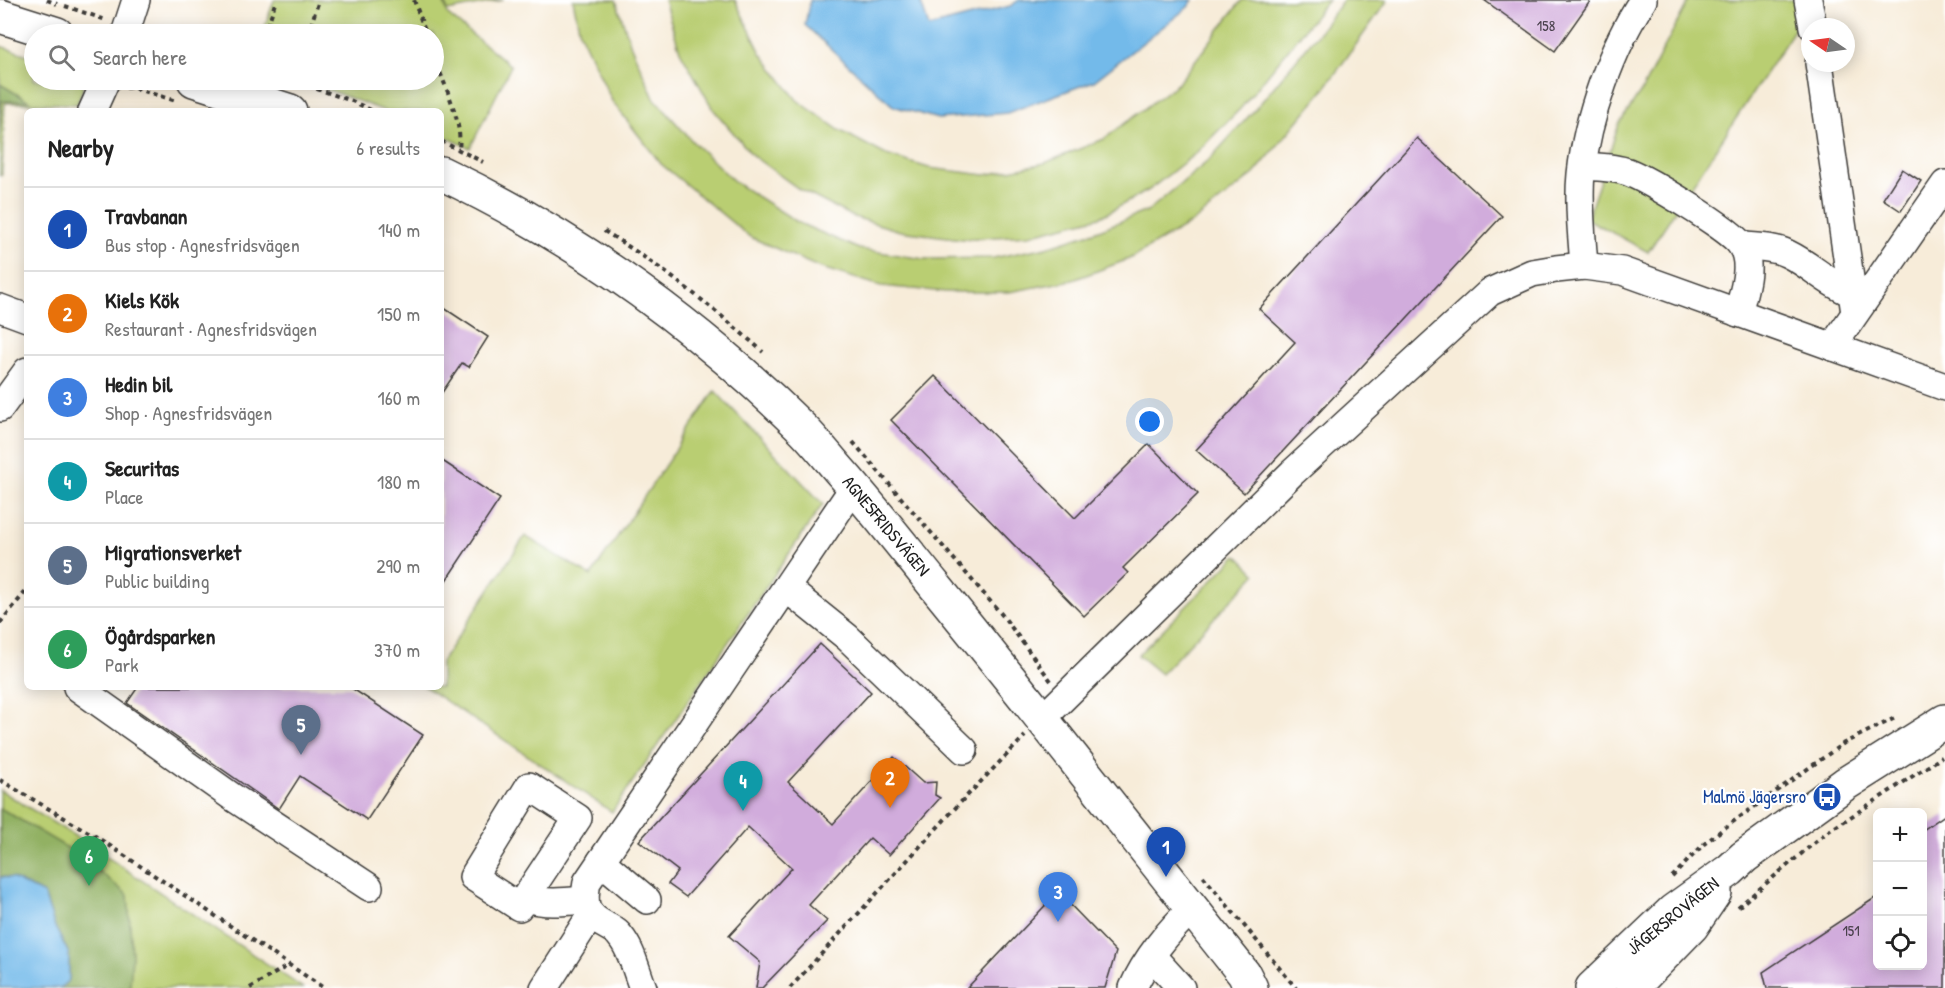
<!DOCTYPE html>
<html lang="en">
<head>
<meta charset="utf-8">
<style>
  :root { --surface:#fff; --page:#f6f6f6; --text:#222; --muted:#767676; --line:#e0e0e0; --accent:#7c3aed }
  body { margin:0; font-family:"Patrick Hand",sans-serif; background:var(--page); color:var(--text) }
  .controls { position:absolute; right:18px; bottom:18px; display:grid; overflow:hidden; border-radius:9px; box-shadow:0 3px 15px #0003 }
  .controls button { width:54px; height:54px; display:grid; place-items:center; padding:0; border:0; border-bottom:2px solid var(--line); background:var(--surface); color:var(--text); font:30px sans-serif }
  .compass { position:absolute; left:1801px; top:18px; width:54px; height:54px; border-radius:50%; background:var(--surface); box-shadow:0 3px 15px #0003; rotate:283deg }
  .you { position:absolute; left:1150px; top:422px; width:21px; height:21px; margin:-15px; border:4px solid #fff; border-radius:50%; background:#1a73e8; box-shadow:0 0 0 9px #1a73e833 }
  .badge { display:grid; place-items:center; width:39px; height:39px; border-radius:50%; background:var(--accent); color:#fff; font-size:20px; font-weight:700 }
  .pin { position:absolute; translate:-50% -50px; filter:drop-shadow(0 2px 3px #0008) }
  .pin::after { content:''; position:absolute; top:32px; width:21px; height:18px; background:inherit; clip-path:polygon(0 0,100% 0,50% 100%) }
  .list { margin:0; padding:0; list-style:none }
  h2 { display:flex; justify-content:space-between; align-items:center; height:78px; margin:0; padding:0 24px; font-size:26px }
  h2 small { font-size:20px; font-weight:400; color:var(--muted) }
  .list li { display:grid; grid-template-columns:39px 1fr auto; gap:18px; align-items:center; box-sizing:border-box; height:84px; padding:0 24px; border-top:2px solid var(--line) }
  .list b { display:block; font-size:22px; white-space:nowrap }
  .list p { margin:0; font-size:20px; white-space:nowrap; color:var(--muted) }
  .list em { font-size:20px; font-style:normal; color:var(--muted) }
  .icon { flex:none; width:33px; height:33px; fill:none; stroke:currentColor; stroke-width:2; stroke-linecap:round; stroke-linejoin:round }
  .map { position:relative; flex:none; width:1945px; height:988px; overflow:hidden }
  .search { position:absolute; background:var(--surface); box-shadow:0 3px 15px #0003; left:24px; top:24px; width:420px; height:66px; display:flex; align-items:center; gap:15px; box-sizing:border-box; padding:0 21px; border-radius:33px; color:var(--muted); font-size:22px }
  .panel { position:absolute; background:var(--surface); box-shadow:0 3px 15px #0003; left:24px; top:108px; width:420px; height:582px; border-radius:9px }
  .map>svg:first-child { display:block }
  .green { fill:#b9ce72; stroke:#6a7547; stroke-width:1.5 }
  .forest { fill:#92b164; stroke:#576640; stroke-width:1.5 }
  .water { fill:#73baea; stroke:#486b83; stroke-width:1.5 }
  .building { fill:#d1acdc }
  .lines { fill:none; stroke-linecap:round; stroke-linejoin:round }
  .minor-casing { stroke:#3d3b38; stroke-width:30 }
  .major-casing { stroke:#3d3b38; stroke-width:36 }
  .path { stroke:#3d3b38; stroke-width:4; stroke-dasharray:4.5 4.5; stroke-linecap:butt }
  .minor { stroke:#fff; stroke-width:27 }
  .major { stroke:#fff; stroke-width:33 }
  .labels { text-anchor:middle; stroke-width:4.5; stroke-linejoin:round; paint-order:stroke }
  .number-label { font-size:15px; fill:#49404c }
  .street-label { font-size:18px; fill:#1c1c1c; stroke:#fff }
  .transit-label { font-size:18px; fill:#164399; stroke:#fff; text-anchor:end }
</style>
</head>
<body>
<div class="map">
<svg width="1945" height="988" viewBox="0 0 1945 988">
  <rect width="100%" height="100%" fill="#fff"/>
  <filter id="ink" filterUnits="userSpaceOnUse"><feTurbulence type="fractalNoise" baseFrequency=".0167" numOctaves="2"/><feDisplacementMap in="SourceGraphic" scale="12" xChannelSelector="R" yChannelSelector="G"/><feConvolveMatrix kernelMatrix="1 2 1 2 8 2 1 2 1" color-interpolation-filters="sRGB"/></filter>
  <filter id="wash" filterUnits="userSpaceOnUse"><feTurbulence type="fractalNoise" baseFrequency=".008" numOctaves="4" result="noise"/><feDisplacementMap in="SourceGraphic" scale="24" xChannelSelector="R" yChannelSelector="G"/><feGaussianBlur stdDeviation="1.35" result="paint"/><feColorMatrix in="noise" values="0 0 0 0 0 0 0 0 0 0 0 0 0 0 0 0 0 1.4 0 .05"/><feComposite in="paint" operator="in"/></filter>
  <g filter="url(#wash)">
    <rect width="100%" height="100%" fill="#f7ecd9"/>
    <g class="green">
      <polygon points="274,0 443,0 448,15 511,66 470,148 441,135 441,111 385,111 302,80 434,80 434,34 262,34"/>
      <polygon points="444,0 504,0 448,11"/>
      <polygon points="573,0 616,0 631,46 654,98 693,142 736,183 799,223 859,249 924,259 993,258 1047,247 1094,232 1149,210 1208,161 1258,106 1320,31 1343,0 1388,0 1322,92 1254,174 1193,222 1129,259 1073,280 1009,292 946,292 881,286 818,267 750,237 661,164 612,101 580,33"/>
      <polygon points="664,0 735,0 761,53 797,100 839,130 886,155 929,168 985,175 1045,163 1104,139 1178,83 1242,0 1328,0 1241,108 1196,153 1149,190 1100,217 1029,235 962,239 900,231 851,216 799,189 753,156 713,109 680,51"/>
      <polygon points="1689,0 1814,0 1648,252 1587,219 1619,124 1642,90"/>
      <polygon points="0,46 34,57 34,80 82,80 83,89 77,104 5,103 2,175 0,176"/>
      <polygon points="715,391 823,504 612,812 425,687 441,687 441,662 525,536 591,576"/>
      <polygon points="1237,555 1256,574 1161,674 1138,655"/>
      <polygon points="0,790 83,841 303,988 60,988 69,980 0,877"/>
    </g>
    <g class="forest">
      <polygon points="0,84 29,101 2,101 0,140"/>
      <polygon points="0,808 78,854 128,895 132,955 130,986 127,988 60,988 69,980 69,954 55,927 44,894 12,878 0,877"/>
    </g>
    <g class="water">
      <polygon points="810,0 920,0 929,27 1010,6 1019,0 1193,0 1188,7 1094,81 1007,113 938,119 893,106 805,25"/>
      <polygon points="0,877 12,878 44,894 55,927 69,954 69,980 60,988 0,988"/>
    </g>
    <g id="blocks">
      <g class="building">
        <polygon points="1484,0 1591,0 1555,51"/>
        <polygon points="1417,138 1502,216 1244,493 1196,450 1295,342 1259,309"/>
        <polygon points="1902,169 1921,181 1901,211 1883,199"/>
        <polygon points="441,306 488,337 469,367 462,363 441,394"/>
        <polygon points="935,376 1075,518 1149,444 1198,494 1123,568 1128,573 1084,616 891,420"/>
        <polygon points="441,460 500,499 441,588"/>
        <polygon points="820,644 871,692 788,782 833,824 894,757 923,783 936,782 935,795 940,798 889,855 870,838 809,905 827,921 762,988 756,988 760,962 729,936 792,868 748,827 686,897 668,884 678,871 639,841"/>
        <polygon points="138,687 350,687 423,735 367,820 300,776 279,809 127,703"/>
        <polygon points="1945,815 1945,988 1767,988 1763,972 1878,896 1878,966 1923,966 1923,830"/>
        <polygon points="1058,892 1116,952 1105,988 967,988"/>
      </g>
    </g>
  </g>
  <g filter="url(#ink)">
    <use href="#blocks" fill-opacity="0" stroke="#3d3b38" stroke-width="1.5"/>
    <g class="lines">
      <g class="minor-casing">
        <g id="minor">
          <polyline points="1808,0 1813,27"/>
          <polyline points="125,34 136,0"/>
          <polyline points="1819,63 1855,313"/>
          <polyline points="92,111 106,80"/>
          <path d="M1583,166C1598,167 1614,167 1628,172C1648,180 1731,229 1741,245C1754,263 1743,293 1738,313"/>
          <path d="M1742,246C1758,247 1774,247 1788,254C1811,265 1828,284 1852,293"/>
          <path d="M1584,266C1582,236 1578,204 1581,174C1587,118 1612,47 1643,0"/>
          <polyline points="0,308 27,318"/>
          <polyline points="1832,347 1945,184"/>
          <polyline points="0,408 27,371"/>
          <polyline points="786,588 847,637 964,750"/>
          <polyline points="77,687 231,796 369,887"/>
          <polyline points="1042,719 1292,473 1490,292 1532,273 1556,269 1584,266 1622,271 1945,387"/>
          <polygon points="529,786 578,818 519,907 473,877"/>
          <polyline points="601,861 647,900"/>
          <path d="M525,898C546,904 563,902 585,900"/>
          <polyline points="1152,956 1181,988"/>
          <polyline points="544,988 591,915"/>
          <path d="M643,988C636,971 632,950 620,936C617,931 610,928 605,925C584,914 583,904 587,882L854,487"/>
          <path d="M1133,988C1145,960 1169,930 1192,909"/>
        </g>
      </g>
      <g class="major-casing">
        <g id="major">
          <polyline points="0,16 57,34"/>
          <polyline points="194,80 290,111"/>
          <path d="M441,173C574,236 696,324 802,428C815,441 827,456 840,471C873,508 904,548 935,586C1040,714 1141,845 1244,974L1251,988"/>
          <polyline points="1592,988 1673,911 1730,870 1744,857 1845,784 1945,721"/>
          <polyline points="1632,988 1692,926 1715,892"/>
        </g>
      </g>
      <g class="path">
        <polyline points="47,0 57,4"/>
        <polyline points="414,0 426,34"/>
        <polyline points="65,6 106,20"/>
        <polyline points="265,34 276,0"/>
        <polyline points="308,34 319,0"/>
        <path d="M434,56C443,83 463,120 459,149"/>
        <polyline points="291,80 352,101 373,111"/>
        <polyline points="126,88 134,88 176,101"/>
        <polyline points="441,141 483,162"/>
        <path d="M604,231C661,266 713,307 763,352"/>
        <polyline points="853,442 1003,616 1051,681"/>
        <polyline points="0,623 27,590"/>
        <polyline points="0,780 95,836 324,988"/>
        <polyline points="1203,876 1296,988"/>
        <polyline points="1672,877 1704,844 1723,829 1844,743 1895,718"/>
        <polyline points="1738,907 1826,833 1942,757"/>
        <polyline points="250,988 289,965"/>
        <polyline points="790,988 959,804 1025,736"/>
      </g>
      <use href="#minor" class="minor"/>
      <use href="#major" class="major"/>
    </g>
  </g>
  <defs>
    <g id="bus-disc" transform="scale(1.5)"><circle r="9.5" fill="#1a4fb4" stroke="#fff"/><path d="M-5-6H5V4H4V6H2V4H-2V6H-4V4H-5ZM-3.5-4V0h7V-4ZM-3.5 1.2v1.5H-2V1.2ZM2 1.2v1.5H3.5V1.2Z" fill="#fff"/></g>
  </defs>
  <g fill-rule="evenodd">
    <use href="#bus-disc" x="1827" y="797"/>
  </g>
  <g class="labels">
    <g class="number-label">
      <text x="1546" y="31">158</text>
      <text x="1851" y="936">151</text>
    </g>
    <g class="street-label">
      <text transform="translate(886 526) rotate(50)" y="6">AGNESFRIDSVÄGEN</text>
      <text transform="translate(1673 916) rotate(-39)" y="6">JÄGERSROVÄGEN</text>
    </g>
    <g class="transit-label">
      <text x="1806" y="803">Malmö Jägersro</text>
    </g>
  </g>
</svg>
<div class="controls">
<button>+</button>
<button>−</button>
<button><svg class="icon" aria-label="locate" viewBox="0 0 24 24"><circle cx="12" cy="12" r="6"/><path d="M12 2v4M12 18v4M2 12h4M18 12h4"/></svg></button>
</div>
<svg class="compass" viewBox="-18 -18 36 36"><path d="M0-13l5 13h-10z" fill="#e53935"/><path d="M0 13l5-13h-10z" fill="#767676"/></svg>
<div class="you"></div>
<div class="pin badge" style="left:1166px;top:877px;background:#1a4fb4">1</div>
<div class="pin badge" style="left:890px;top:808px;background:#e8710a">2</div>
<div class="pin badge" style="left:1058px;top:922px;background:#3f7fe0">3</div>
<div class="pin badge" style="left:743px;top:811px;background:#0f9aa8">4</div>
<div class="pin badge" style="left:301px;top:755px;background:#5c6f8a">5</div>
<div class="pin badge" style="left:89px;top:886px;background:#2e9e5b">6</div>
<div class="search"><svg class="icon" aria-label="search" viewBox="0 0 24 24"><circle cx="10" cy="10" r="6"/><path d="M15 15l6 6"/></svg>Search here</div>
<section class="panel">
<h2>Nearby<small>6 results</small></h2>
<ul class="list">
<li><span class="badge" style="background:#1a4fb4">1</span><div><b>Travbanan</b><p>Bus stop · Agnesfridsvägen</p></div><em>140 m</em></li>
<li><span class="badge" style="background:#e8710a">2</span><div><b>Kiels Kök</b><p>Restaurant · Agnesfridsvägen</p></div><em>150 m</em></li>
<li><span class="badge" style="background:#3f7fe0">3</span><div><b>Hedin bil</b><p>Shop · Agnesfridsvägen</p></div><em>160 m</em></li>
<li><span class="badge" style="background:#0f9aa8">4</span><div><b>Securitas</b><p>Place</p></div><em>180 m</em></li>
<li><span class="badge" style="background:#5c6f8a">5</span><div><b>Migrationsverket</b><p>Public building</p></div><em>290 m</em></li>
<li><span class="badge" style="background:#2e9e5b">6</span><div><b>Ögårdsparken</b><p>Park</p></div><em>370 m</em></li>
</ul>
</section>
</div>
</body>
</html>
